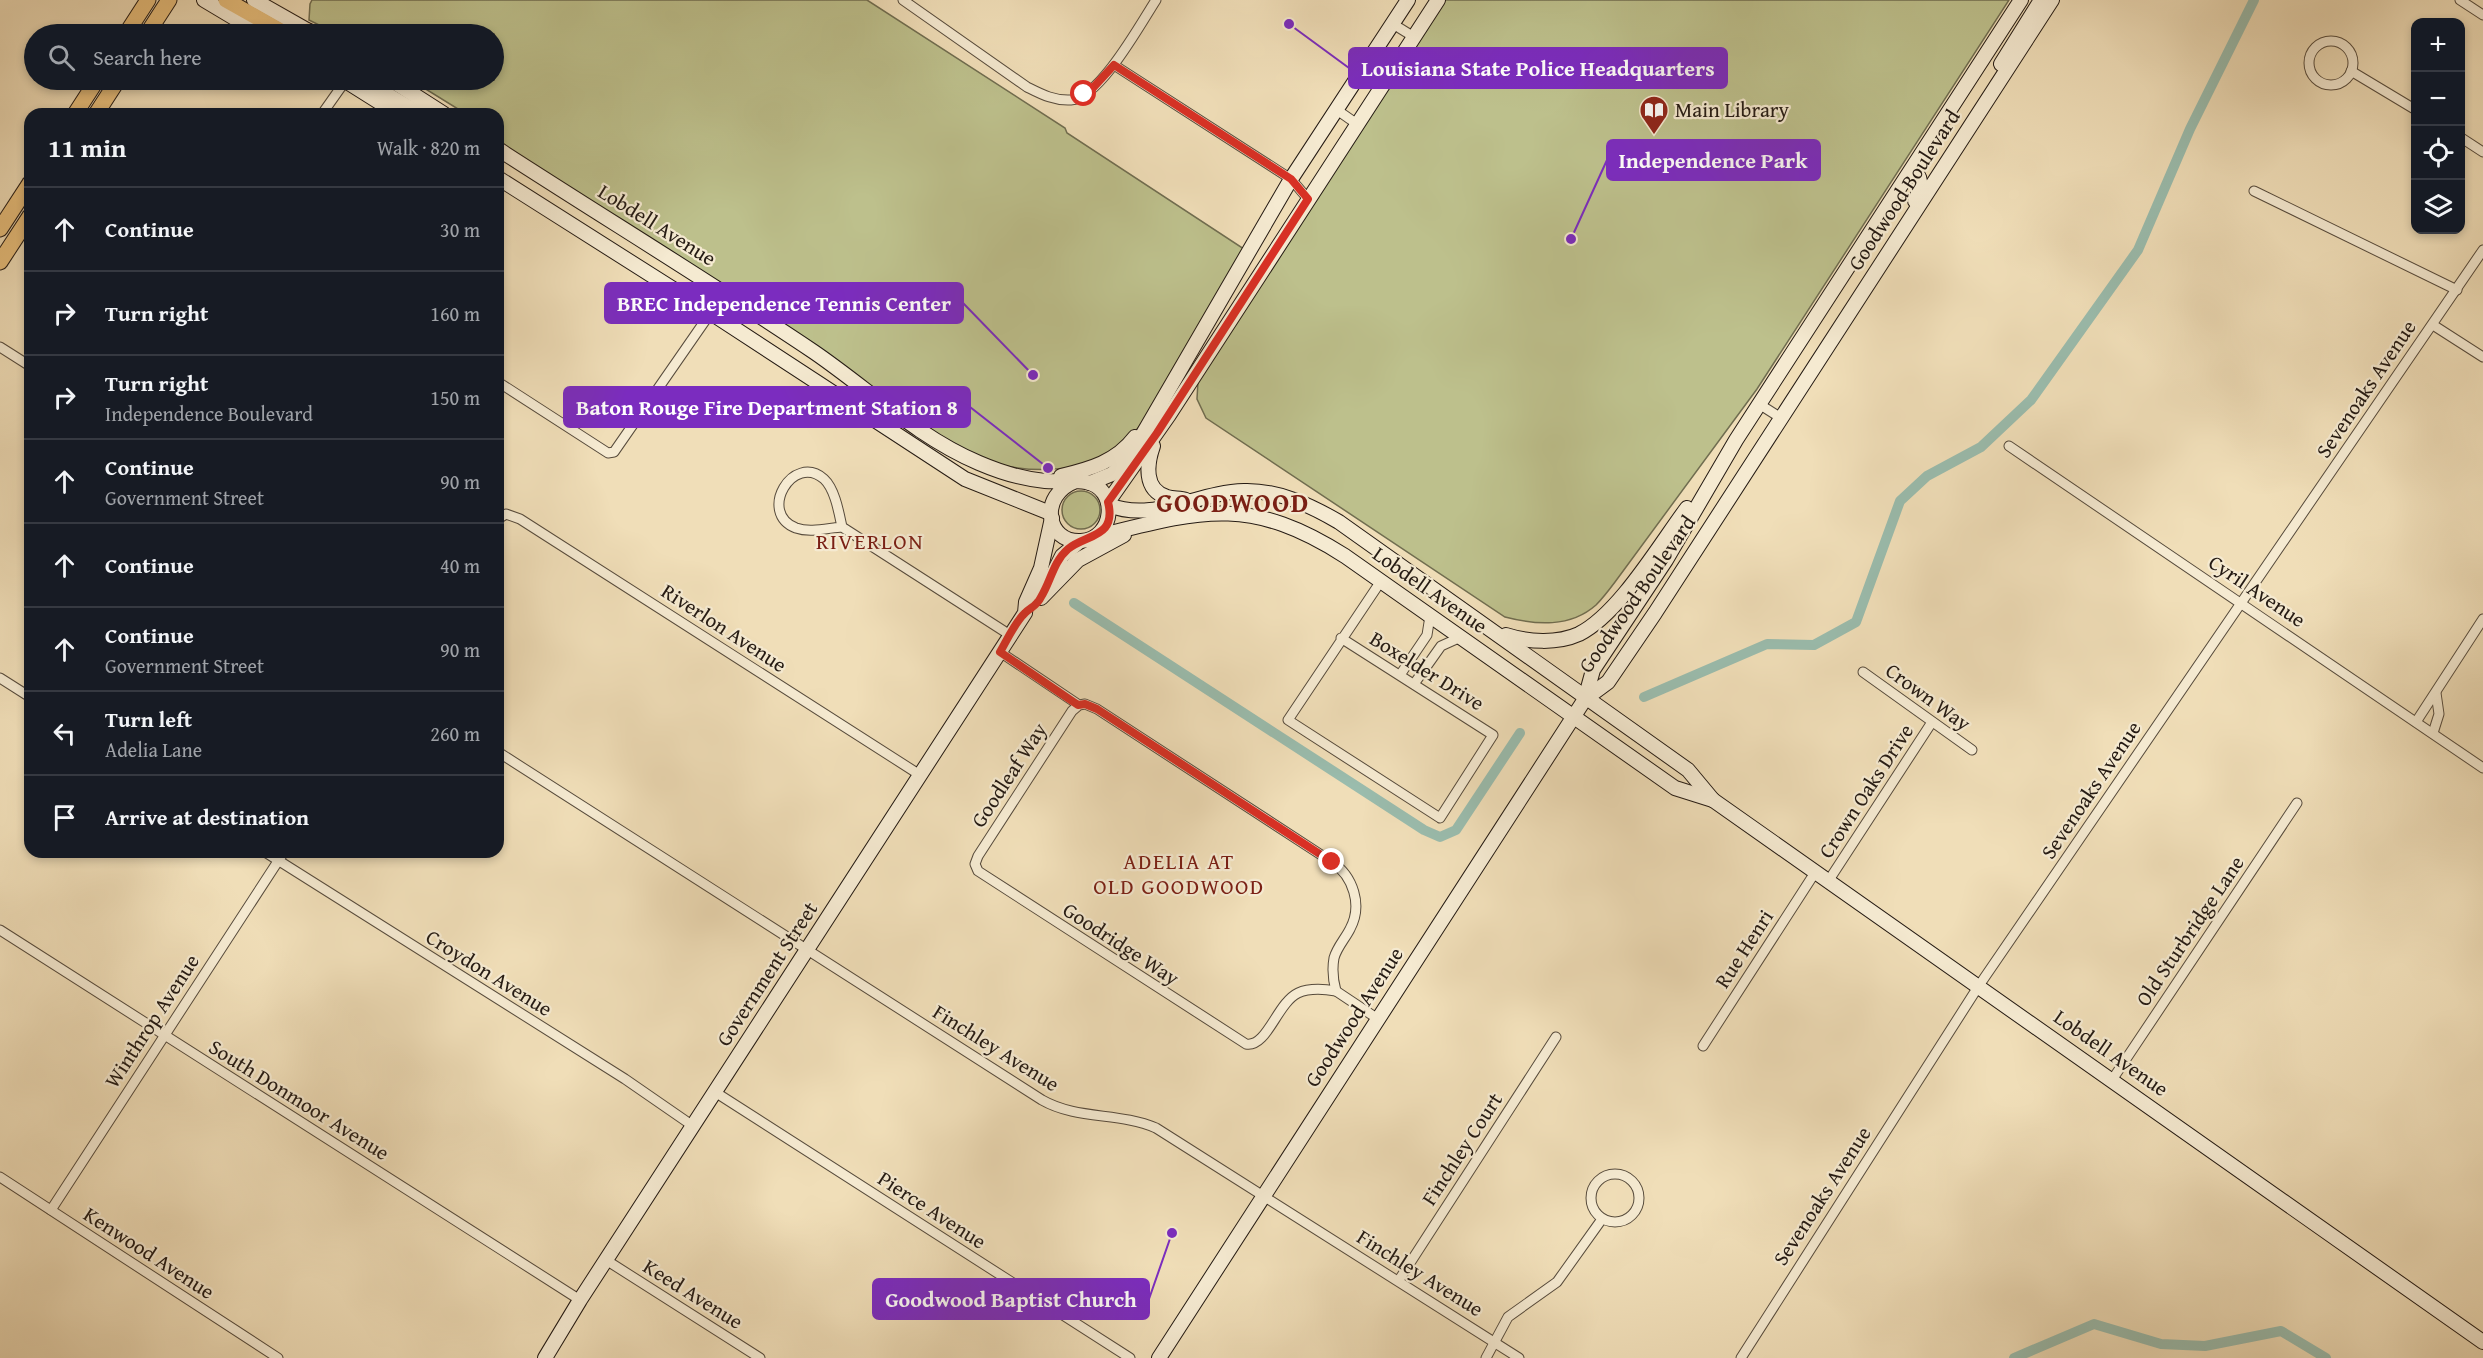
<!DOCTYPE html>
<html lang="en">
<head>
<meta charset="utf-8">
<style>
  :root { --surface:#171b24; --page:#20242c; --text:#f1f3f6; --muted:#9ea1a6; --line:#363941 }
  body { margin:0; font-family:"Gentium Book Plus",serif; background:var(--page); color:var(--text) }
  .controls { position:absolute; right:18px; top:18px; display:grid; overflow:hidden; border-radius:12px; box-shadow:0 3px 9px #0003 }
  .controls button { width:54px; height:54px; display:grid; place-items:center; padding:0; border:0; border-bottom:2px solid var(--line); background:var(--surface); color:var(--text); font:30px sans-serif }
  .stop { position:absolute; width:18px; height:18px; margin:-14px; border:4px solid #d93025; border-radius:50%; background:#fff }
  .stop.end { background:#d93025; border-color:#fff; box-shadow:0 2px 6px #0008 }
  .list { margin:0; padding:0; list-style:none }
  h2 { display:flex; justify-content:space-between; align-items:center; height:78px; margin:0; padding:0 24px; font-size:26px }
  h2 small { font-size:20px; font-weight:400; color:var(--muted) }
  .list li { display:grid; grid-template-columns:39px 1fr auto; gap:18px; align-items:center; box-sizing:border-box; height:84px; padding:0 24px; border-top:2px solid var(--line) }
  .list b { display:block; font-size:22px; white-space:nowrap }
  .list p { margin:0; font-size:20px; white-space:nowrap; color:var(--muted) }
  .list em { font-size:20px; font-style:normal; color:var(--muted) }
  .icon { flex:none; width:33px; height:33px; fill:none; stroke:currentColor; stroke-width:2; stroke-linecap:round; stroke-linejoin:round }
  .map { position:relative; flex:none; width:2483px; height:1358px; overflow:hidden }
  .search { position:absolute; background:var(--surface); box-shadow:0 3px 9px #0003; left:24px; top:24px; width:480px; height:66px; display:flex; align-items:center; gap:15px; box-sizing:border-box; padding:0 21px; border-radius:33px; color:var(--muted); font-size:22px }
  .panel { position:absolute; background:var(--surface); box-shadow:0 3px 9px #0003; left:24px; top:108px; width:480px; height:750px; border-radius:18px }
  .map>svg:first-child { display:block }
  .green { fill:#bdc08c; stroke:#706d50; stroke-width:1.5 }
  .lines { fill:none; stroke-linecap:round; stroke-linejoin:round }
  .canal { stroke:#9abcad; stroke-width:10 }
  .street-casing { stroke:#574b3c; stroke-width:11 }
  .secondary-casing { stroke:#241a13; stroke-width:16 }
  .primary-casing { stroke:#241a13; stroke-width:17 }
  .street { stroke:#f5ead1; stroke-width:9 }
  .secondary { stroke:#f5ead1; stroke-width:14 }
  .primary { stroke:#e8bf7c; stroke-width:15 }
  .route { stroke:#d93025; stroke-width:8 }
  .labels { text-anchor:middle; stroke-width:4.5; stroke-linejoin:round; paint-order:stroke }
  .poi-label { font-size:21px; fill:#241a13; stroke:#f5ead1; text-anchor:start }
  .street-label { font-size:21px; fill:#241a13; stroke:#f5ead1 }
  .neighbourhood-label { font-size:22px; letter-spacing:1.5px; fill:#7a1f14; stroke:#f5ead1 }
  .district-label { font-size:27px; font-weight:bold; letter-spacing:1.5px; fill:#7a1f14; stroke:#f5ead1 }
  .leader { fill:none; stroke:#7b2cbf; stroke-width:2 }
  .callout-dot { fill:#7b2cbf; stroke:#f5ead1; stroke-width:2 }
  .callout { fill:#7b2cbf; stroke:#7b2cbf; stroke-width:2 }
  .callout-label { font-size:22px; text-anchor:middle; font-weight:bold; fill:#fff }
</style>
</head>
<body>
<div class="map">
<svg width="2483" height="1358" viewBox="0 0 2483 1358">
  <rect width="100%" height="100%" fill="#f0deb8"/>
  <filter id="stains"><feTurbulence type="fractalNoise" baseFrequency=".00333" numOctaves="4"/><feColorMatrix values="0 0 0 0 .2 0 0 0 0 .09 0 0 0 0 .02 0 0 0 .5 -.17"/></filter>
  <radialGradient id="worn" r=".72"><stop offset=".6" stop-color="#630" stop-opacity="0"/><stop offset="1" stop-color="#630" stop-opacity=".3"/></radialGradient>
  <g class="green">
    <path d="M312,0H867L1065,128L1067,133L1244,249C1220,288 1197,328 1174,367C1161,390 1149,417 1131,436C1097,474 1035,475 989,462C978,458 967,453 955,448L511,150L498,139V114H466L411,80H494V34H337L309,20L310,4Z"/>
    <path d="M1442,0H2009L1757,389L1615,582C1609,590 1603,598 1596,605C1570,628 1536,625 1505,617L1206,418L1197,399L1198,381Z"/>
    <circle cx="1081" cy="510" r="19"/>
  </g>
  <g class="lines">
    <g class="canal">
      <polyline points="1074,603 1424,830 1440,837 1456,830 1520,733"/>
      <polyline points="1644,697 1767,644 1814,645 1856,622 1900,501 1927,476 1981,447 2031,400 2138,250 2190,129 2254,0"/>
      <polyline points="2014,1358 2094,1324 2161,1344 2205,1346 2281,1331 2326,1358"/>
    </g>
    <g class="street-casing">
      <g id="street">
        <path d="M903,0L1027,87C1041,94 1054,101 1071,100C1100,98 1141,23 1156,0"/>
        <polyline points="2460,0 2483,15"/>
        <polyline points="1393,24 1414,37"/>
        <circle cx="2331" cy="63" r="22"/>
        <polyline points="1114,65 1291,179 1308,199"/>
        <polyline points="2351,71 2416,110"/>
        <polyline points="1337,110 1357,124"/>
        <polyline points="322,114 346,80"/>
        <polyline points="2460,137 2483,152"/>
        <polyline points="2254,191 2457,290"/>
        <polyline points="2433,325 2483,357"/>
        <polyline points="0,347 30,366"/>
        <polyline points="498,382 608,453 614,452 725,292"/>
        <polyline points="1759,404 1781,418"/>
        <polyline points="2009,446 2483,768"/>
        <polyline points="498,519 506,514 520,519 920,775"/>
        <path d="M842,527C839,513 835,489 824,479C793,452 757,513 796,528C810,533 828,528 842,527L1010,635"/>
        <polyline points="1341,638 1493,735 1440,818 1288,720 1381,581"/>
        <path d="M1000,652L1079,705L1085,704L1097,709L1332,862C1353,876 1363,905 1350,929C1345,939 1337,947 1334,958C1332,969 1333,980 1336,991C1324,989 1309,988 1298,993C1277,1003 1267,1048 1246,1044L978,871L975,864L978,856L1072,711L1079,705"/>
        <polyline points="1863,672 1972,750"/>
        <polyline points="1400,675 1427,635 1430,616"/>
        <polyline points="0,678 30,697"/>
        <polyline points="1414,684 1441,646 1461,637"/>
        <polyline points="2416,722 2483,619"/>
        <polyline points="2433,733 2439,714 2436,693"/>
        <path d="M498,752L1042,1100C1077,1120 1119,1112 1156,1128L1519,1358"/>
        <polyline points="265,852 625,1079 693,1126"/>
        <polyline points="1829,880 1932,722"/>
        <polyline points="0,930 580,1300"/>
        <polyline points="1336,991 1378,1019"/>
        <polyline points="1703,1046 1816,871"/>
        <polyline points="2112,1080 2297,803"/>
        <polyline points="715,1092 1130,1358"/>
        <circle cx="1615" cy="1198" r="24"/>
        <polyline points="0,1177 278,1358"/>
        <polyline points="51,1210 284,852"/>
        <polyline points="606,1260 760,1358"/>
        <polyline points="1399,1280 1556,1037"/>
        <polyline points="1486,1358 1508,1317 1557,1282 1602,1219"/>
        <polyline points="1741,1358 1978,987 2483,250"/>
      </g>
    </g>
    <g class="secondary-casing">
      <g id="secondary">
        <polyline points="204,0 261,34"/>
        <polyline points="254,0 314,34"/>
        <polyline points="2001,64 2041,0"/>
        <polyline points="344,80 398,114"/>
        <polyline points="363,80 420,114"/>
        <polyline points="391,80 444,114"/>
        <path d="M498,149C603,217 710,282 814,352C868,389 919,438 979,463C1000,472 1023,479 1045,481C1058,482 1072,480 1086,482C1119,488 1115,539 1081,541C1046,543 1038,495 1076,481"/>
        <polyline points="1911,172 1919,177 1921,186 1915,201"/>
        <polyline points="498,178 711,313 965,479 1050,513"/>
        <path d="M1153,446C1147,463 1143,490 1167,497C1173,499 1180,498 1186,500"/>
        <path d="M1061,476C1090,469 1116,462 1135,437"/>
        <polyline points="1090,483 1112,474 1129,458 1291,179 1408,0"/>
        <polyline points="1108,502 1169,415 1438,0"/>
        <path d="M1109,505C1153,523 1198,492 1244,491C1278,490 1310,505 1339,522L1688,770L1713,800L2483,1342"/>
        <path d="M1095,537C1199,511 1248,494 1345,556L1675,788L1713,800"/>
        <polyline points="1044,592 1062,556 1080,541"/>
        <polyline points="1041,598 1078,560 1124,535"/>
        <path d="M1506,635C1528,642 1557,644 1579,634C1619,614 1660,544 1687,508"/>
        <polyline points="1585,699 1608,682 1655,613 2052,0"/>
        <polyline points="545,1358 580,1300 1025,613 1026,602 1041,568 1052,518"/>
        <polyline points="1159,1358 1585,699 1593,670 1666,560 1736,440 2021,0"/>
      </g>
    </g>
    <g class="primary-casing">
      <g id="primary">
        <polyline points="226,0 286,34"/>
        <polyline points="126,34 148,0"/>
        <polyline points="147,34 169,0"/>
        <polyline points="297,34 308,31"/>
        <polyline points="75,114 97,80"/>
        <polyline points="96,114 118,80"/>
        <polyline points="0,229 30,183"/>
        <polyline points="0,262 30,216"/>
      </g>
    </g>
    <use href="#street" class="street"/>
    <use href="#secondary" class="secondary"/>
    <use href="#primary" class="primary"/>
  </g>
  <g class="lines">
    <path class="route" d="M1084,94L1091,90L1114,65L1291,179L1308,199L1157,433L1108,502C1117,538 1086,534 1068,549C1053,562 1051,581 1041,597C1037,606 1031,607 1025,613C1015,622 1007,640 1000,652L1078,705L1085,704L1097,709L1332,862"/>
  </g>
  <defs>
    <g id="library-pin" transform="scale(1.5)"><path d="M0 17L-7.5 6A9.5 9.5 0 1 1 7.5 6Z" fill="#8f2418" stroke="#f5ead1"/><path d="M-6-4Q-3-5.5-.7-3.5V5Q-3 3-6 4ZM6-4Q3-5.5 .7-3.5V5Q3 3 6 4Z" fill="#fff"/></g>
  </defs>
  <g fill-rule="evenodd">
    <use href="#library-pin" x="1654" y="110"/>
  </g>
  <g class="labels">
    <g class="poi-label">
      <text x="1675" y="117">Main Library</text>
    </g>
    <g class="street-label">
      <text transform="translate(1904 190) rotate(-57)" y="7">Goodwood Boulevard</text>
      <text transform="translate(657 225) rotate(32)" y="7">Lobdell Avenue</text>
      <text transform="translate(2366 389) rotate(-56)" y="7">Sevenoaks Avenue</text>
      <text transform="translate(1430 590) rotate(35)" y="7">Lobdell Avenue</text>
      <text transform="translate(2257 591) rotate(34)" y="7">Cyril Avenue</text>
      <text transform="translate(1637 594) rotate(-55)" y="7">Goodwood Boulevard</text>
      <text transform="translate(724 628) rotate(33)" y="7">Riverlon Avenue</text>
      <text transform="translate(1427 671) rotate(32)" y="7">Boxelder Drive</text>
      <text transform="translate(1928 697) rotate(36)" y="7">Crown Way</text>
      <text transform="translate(1009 775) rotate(-57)" y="7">Goodleaf Way</text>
      <text transform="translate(2091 790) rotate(-56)" y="7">Sevenoaks Avenue</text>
      <text transform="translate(1866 791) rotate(-57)" y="7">Crown Oaks Drive</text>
      <text transform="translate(2190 931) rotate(-56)" y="7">Old Sturbridge Lane</text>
      <text transform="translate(1121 944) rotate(33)" y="7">Goodridge Way</text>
      <text transform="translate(1744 949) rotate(-57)" y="7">Rue Henri</text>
      <text transform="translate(489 973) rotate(32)" y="7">Croydon Avenue</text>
      <text transform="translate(767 974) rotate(-57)" y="7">Government Street</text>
      <text transform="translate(1354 1017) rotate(-57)" y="7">Goodwood Avenue</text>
      <text transform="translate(152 1021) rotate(-57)" y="7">Winthrop Avenue</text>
      <text transform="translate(996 1048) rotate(32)" y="7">Finchley Avenue</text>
      <text transform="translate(2111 1053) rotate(35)" y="7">Lobdell Avenue</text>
      <text transform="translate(299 1100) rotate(32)" y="7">South Donmoor Avenue</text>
      <text transform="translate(1462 1149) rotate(-57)" y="7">Finchley Court</text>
      <text transform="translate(1822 1196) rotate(-57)" y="7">Sevenoaks Avenue</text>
      <text transform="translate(932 1210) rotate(33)" y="7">Pierce Avenue</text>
      <text transform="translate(149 1253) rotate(33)" y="7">Kenwood Avenue</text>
      <text transform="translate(1420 1273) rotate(32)" y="7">Finchley Avenue</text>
      <text transform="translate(693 1294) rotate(32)" y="7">Keed Avenue</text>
    </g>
    <g class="neighbourhood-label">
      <text x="870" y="549">RIVERLON</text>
      <text x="1179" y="869">ADELIA AT<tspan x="1179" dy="25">OLD GOODWOOD</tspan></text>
    </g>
    <g class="district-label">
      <text x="1233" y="512">GOODWOOD</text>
    </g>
  </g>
  <path class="leader" d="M1289 24L1349 68M1571 239L1607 160M1033 375L963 303M1048 468L970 407M1172 1233L1149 1299"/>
  <g class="callout-dot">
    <circle cx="1289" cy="24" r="6"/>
    <circle cx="1571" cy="239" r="6"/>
    <circle cx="1033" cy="375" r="6"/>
    <circle cx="1048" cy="468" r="6"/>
    <circle cx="1172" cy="1233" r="6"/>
  </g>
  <g class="callout">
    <rect x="1349" y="48" width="378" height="40" rx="6"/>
    <rect x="1607" y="140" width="213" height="40" rx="6"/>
    <rect x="605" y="283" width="358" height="40" rx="6"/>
    <rect x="564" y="387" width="406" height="40" rx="6"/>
    <rect x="873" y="1279" width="276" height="40" rx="6"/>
  </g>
  <g class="callout-label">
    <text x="1538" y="76">Louisiana State Police Headquarters</text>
    <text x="1713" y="168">Independence Park</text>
    <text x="784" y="311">BREC Independence Tennis Center</text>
    <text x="767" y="415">Baton Rouge Fire Department Station 8</text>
    <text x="1011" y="1307">Goodwood Baptist Church</text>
  </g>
  <rect width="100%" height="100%" filter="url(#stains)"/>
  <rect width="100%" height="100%" fill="url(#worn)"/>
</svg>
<div class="controls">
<button>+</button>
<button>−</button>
<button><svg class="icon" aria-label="locate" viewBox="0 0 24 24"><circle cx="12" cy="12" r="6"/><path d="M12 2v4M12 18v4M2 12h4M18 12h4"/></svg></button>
<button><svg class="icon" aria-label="layers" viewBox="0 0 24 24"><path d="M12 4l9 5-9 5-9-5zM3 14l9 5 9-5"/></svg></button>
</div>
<div class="stop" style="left:1084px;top:94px"></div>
<div class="stop end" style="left:1332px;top:862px"></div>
<div class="search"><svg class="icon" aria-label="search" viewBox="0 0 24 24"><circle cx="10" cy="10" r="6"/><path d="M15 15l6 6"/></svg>Search here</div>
<section class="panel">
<h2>11 min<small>Walk · 820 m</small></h2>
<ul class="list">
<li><svg class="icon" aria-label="ahead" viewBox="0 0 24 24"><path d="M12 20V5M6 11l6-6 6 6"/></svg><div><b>Continue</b></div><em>30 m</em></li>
<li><svg class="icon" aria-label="right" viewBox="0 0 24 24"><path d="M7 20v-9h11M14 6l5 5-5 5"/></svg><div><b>Turn right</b></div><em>160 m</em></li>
<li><svg class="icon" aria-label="right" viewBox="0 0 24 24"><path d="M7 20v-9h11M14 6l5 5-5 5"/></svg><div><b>Turn right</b><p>Independence Boulevard</p></div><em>150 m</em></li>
<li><svg class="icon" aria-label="ahead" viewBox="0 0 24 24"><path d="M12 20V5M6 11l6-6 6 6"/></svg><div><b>Continue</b><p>Government Street</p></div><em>90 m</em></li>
<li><svg class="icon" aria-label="ahead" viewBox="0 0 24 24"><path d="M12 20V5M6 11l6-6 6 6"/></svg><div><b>Continue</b></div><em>40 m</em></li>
<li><svg class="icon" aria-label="ahead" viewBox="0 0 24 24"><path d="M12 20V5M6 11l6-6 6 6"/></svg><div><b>Continue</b><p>Government Street</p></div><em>90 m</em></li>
<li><svg class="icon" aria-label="left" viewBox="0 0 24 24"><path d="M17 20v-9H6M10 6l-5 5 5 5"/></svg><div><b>Turn left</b><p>Adelia Lane</p></div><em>260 m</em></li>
<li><svg class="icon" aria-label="arrive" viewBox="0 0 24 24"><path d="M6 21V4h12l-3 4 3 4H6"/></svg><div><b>Arrive at destination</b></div></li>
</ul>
</section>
</div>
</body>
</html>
